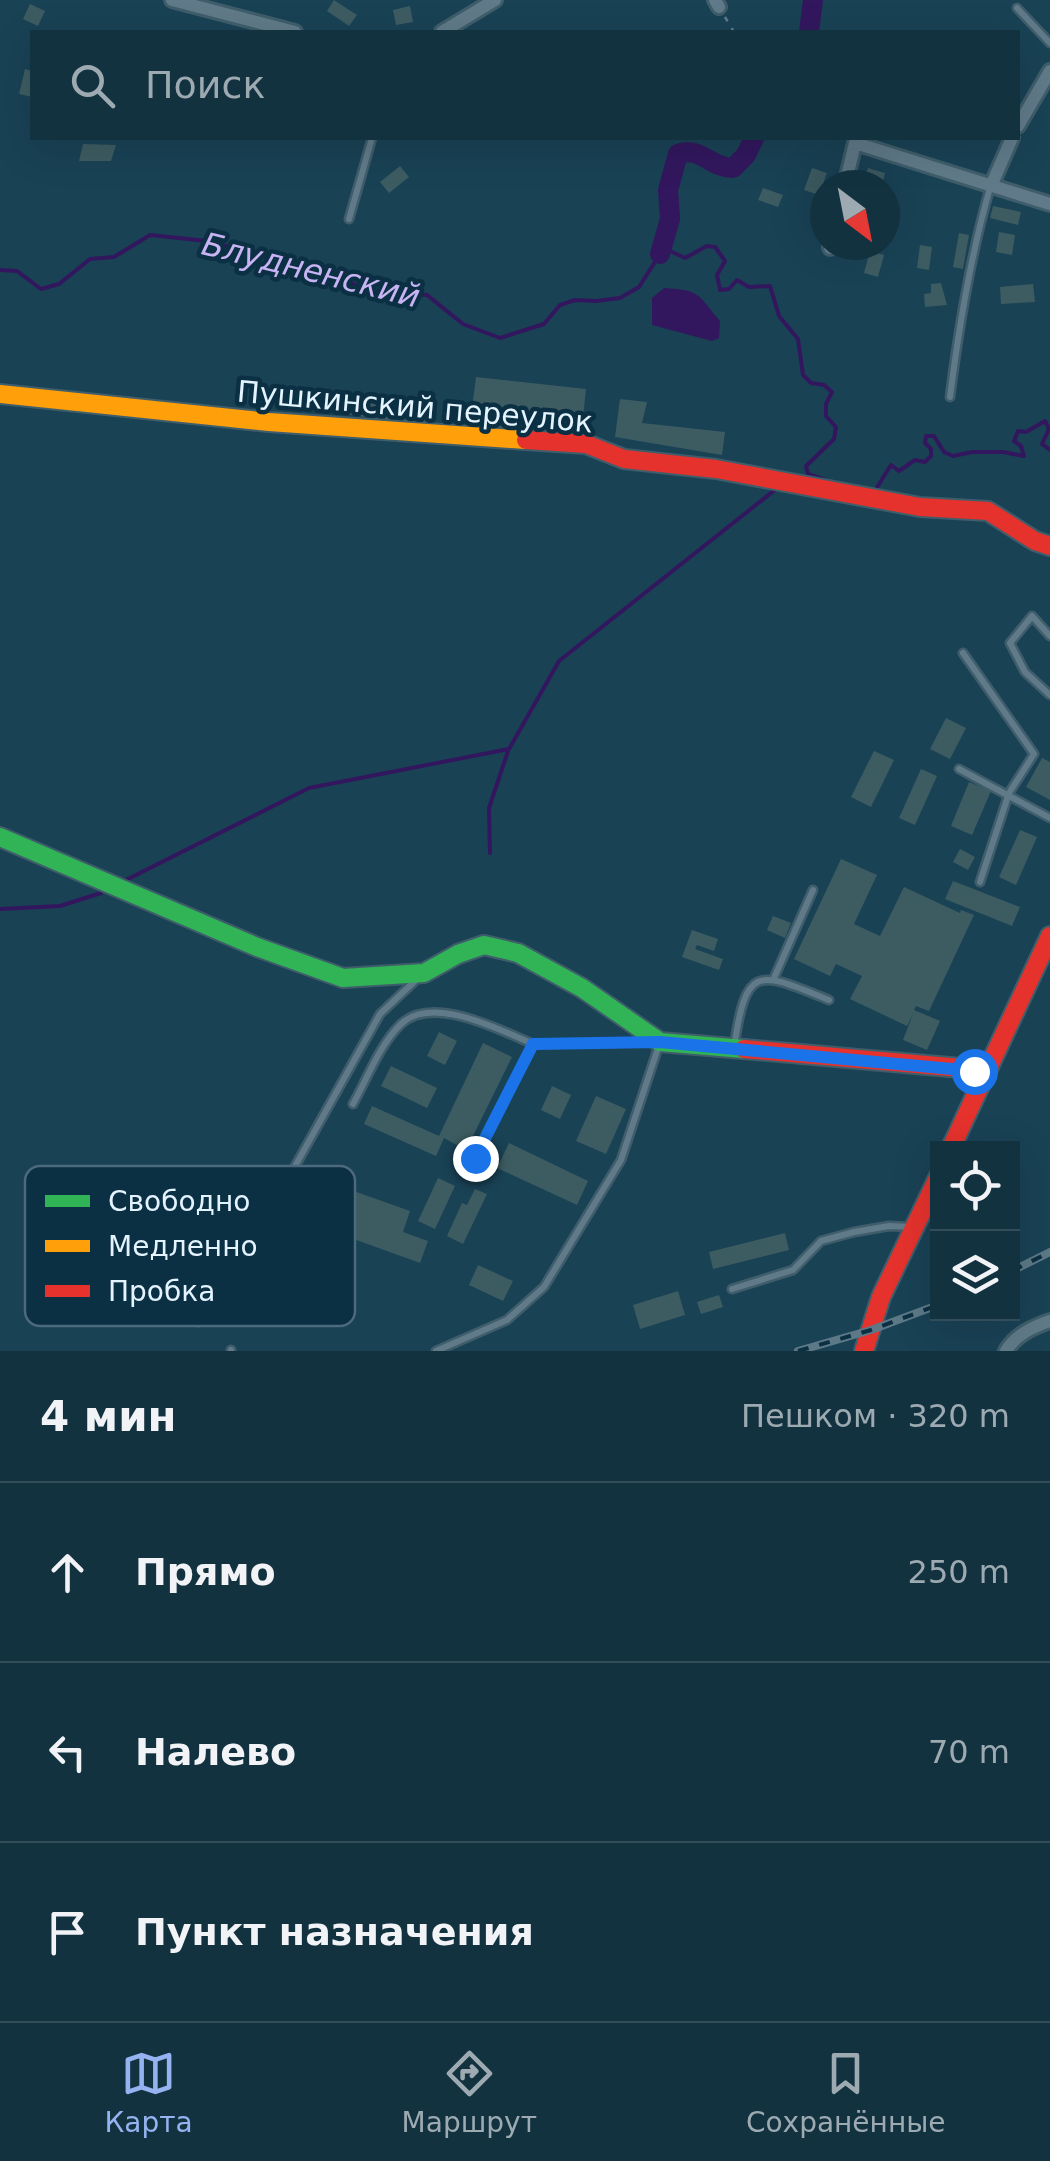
<!DOCTYPE html>
<html lang="ru">
<head>
<meta charset="utf-8">
<style>
  :root { --surface:#133240; --page:#1c3a47; --text:#f1f3f6; --muted:#9daab1; --line:#324d59; --accent:#95b2f1 }
  body { margin:0; font-family:"DejaVu Sans",sans-serif; background:var(--page); color:var(--text) }
  .controls { position:absolute; right:30px; bottom:30px; display:grid; overflow:hidden; border-radius:0px; box-shadow:0 10px 40px #0002 }
  .controls button { width:90px; height:90px; display:grid; place-items:center; padding:0; border:0; border-bottom:2px solid var(--line); background:var(--surface); color:var(--text); font:50px sans-serif }
  .compass { position:absolute; left:810px; top:170px; width:90px; height:90px; border-radius:50%; background:var(--surface); box-shadow:0 10px 40px #0002; rotate:148deg }
  .stop { position:absolute; width:30px; height:30px; margin:-22px; border:8px solid #1a73e8; border-radius:50%; background:#fff }
  .stop.end { background:#1a73e8; border-color:#fff; box-shadow:0 2px 10px #0008 }
  .list { margin:0; padding:0; list-style:none }
  h2 { display:flex; justify-content:space-between; align-items:center; height:130px; margin:0; padding:0 40px; font-size:42px }
  h2 small { font-size:32px; font-weight:400; color:var(--muted) }
  .list li { display:grid; grid-template-columns:65px 1fr auto; gap:30px; align-items:center; box-sizing:border-box; height:180px; padding:0 40px; border-top:2px solid var(--line) }
  .list b { display:block; font-size:38px; white-space:nowrap }
  .list em { font-size:32px; font-style:normal; color:var(--muted) }
  .icon { flex:none; width:55px; height:55px; fill:none; stroke:currentColor; stroke-width:2; stroke-linecap:round; stroke-linejoin:round }
  .map { position:relative; flex:none; width:1050px; height:1351px; overflow:hidden }
  .search { position:absolute; background:var(--surface); box-shadow:0 10px 40px #0002; left:30px; right:30px; top:30px; height:110px; display:flex; align-items:center; gap:25px; box-sizing:border-box; padding:0 35px; border-radius:0px; color:var(--muted); font-size:38px }
  .sheet { height:670px; background:var(--surface) }
  nav { display:flex; justify-content:space-around; align-items:center; box-sizing:border-box; height:140px; border-top:2px solid var(--line); background:var(--surface); font-size:28px; color:var(--muted) }
  nav a { display:grid; justify-items:center; gap:5px }
  nav .on { color:var(--accent) }
  .map>svg:first-child { display:block }
  .water { fill:#32175e }
  .lines { fill:none; stroke-linecap:round; stroke-linejoin:round }
  .stream { stroke:#32175e; stroke-width:4 }
  .river { stroke:#32175e; stroke-width:20 }
  .building { fill:#3d5c62 }
  .lane-casing { stroke:#3f5d6b; stroke-width:11 }
  .street-casing { stroke:#3f5d6b; stroke-width:18 }
  .fast-casing { stroke:#3f5d6b; stroke-width:22 }
  .slow-casing { stroke:#3f5d6b; stroke-width:22 }
  .jam-casing { stroke:#3f5d6b; stroke-width:22 }
  .path { stroke:#617a88; stroke-width:2.5; stroke-dasharray:5 8; stroke-linecap:butt }
  .lane { stroke:#607a89; stroke-width:6 }
  .street { stroke:#607a89; stroke-width:12 }
  .fast { stroke:#30b455; stroke-width:18 }
  .slow { stroke:#ff9f0a; stroke-width:18 }
  .jam { stroke:#e5322d; stroke-width:18 }
  .rail-casing { stroke:#5d7987; stroke-width:8 }
  .rail { stroke:#0b2f43; stroke-width:4; stroke-dasharray:11; stroke-linecap:butt }
  .route { stroke:#1a73e8; stroke-width:12 }
  .labels { text-anchor:middle; stroke-width:9; stroke-linejoin:round; paint-order:stroke }
  .street-label { font-size:30px; fill:#e4f4ff; stroke:#0b2f43 }
  .water-label { font-size:32px; font-style:italic; fill:#c8b4f5; stroke:#0b2f43 }
  .key { fill:#0b2f43; stroke:#4c6a7b; stroke-width:2.5 }
  .key-label { font-size:28px; fill:#e4f4ff }
</style>
</head>
<body>
<div class="map">
<svg width="1050" height="1351" viewBox="0 0 1050 1351">
  <rect width="100%" height="100%" fill="#194255"/>
  <path class="water" d="M664,288C701,290 697,294 720,321L719,338L712,341L652,325V298Z"/>
  <g class="lines">
    <g class="stream">
      <polyline points="0,270 17,271 41,289 59,284 90,259 114,257 150,235 207,241 326,273 374,292 427,295 463,324 500,338 544,324 560,305 575,300 596,301 620,298 639,287 660,254 670,251 685,258 707,246 715,247 725,261 717,275 720,290 729,289 737,280 749,287 770,286 779,316 798,339 803,375 811,383 824,385 832,392 826,404 826,416 836,427 834,439 806,466 808,474 828,481"/>
      <polyline points="874,492 891,465 899,471 915,460 925,462 931,456 931,449 925,443 926,436 934,436 944,452 953,456 972,452 1003,452 1024,456 1021,446 1014,441 1018,431 1026,432 1045,421 1049,429 1042,444 1050,450"/>
      <polyline points="490,853 489,808 508,751"/>
      <polyline points="126,880 309,788 509,749 559,661 776,489"/>
      <polyline points="0,909 60,906 101,893"/>
    </g>
    <g class="river">
      <polyline points="809,32 813,0"/>
      <path d="M660,254L670,219L668,190L678,154C700,146 711,168 733,168L746,155L754,138"/>
    </g>
  </g>
  <g class="building">
    <polygon points="334,0 357,15 349,26 327,11"/>
    <polygon points="30,4 45,11 38,26 23,19"/>
    <polygon points="410,6 413,22 396,25 393,10"/>
    <polygon points="25,69 32,71 32,97 19,94"/>
    <polygon points="83,144 116,145 111,161 79,161"/>
    <polygon points="400,166 409,177 389,193 380,182"/>
    <polygon points="812,168 827,173 819,195 804,190"/>
    <polygon points="868,168 885,173 882,185 862,185"/>
    <polygon points="763,188 783,195 778,207 758,200"/>
    <polygon points="993,206 1021,212 1018,225 990,218"/>
    <polygon points="999,232 1015,235 1012,255 996,252"/>
    <polygon points="959,233 969,235 963,269 953,267"/>
    <polygon points="920,245 932,247 929,270 917,268"/>
    <polygon points="870,251 884,255 878,277 864,273"/>
    <polygon points="941,283 947,305 925,307 924,294 931,293 931,284"/>
    <polygon points="1033,284 1035,302 1001,304 1000,287"/>
    <polygon points="476,377 586,389 581,437 470,424"/>
    <polygon points="328,392 434,408 432,427 325,411"/>
    <polygon points="620,399 647,402 642,423 725,432 722,455 615,437"/>
    <polygon points="946,718 966,728 950,759 930,749"/>
    <polygon points="874,751 894,760 871,807 851,797"/>
    <polygon points="1042,758 1050,762 1050,800 1026,787"/>
    <polygon points="921,769 937,776 915,825 899,818"/>
    <polygon points="969,782 991,791 972,835 951,826"/>
    <polygon points="1020,830 1037,837 1016,885 999,877"/>
    <polygon points="960,849 975,857 968,870 953,862"/>
    <polygon points="841,859 877,875 854,924 880,936 904,887 960,913 961,910 974,915 929,1011 916,1006 914,1010 940,1021 927,1050 903,1040 913,1014 907,1026 850,999 862,976 836,964 830,976 794,959"/>
    <polygon points="953,881 1020,907 1012,926 945,899"/>
    <polygon points="773,916 791,923 785,938 767,930"/>
    <polygon points="692,930 718,939 714,951 697,945 695,949 723,959 719,970 682,957"/>
    <polygon points="439,1032 457,1041 445,1065 427,1056"/>
    <polygon points="483,1043 512,1057 466,1150 444,1138 436,1156 364,1124 372,1106 439,1136"/>
    <polygon points="391,1066 437,1088 427,1108 381,1086"/>
    <polygon points="552,1086 571,1095 560,1119 541,1110"/>
    <polygon points="596,1096 626,1109 606,1154 576,1141"/>
    <polygon points="509,1143 588,1181 577,1205 497,1168"/>
    <polygon points="317,1178 410,1211 403,1232 428,1241 420,1263 301,1220"/>
    <polygon points="438,1178 455,1186 435,1229 418,1221"/>
    <polygon points="475,1189 487,1194 463,1244 447,1236 462,1203 467,1205"/>
    <polygon points="785,1233 789,1250 713,1269 709,1252"/>
    <polygon points="478,1265 513,1281 503,1301 469,1285"/>
    <polygon points="678,1291 685,1315 640,1329 633,1305"/>
    <polygon points="719,1295 723,1307 701,1314 697,1302"/>
  </g>
  <g class="lines">
    <g class="lane-casing">
      <g id="lane">
        <polyline points="1017,8 1050,43"/>
        <polyline points="349,219 372,138"/>
        <path d="M950,397C959,326 970,257 990,188"/>
        <polyline points="1050,636 1032,616 1010,643 1025,672 1050,695"/>
        <polyline points="963,653 1034,754 1009,793 980,882"/>
        <polyline points="959,769 1050,818"/>
        <polyline points="774,978 813,890"/>
        <path d="M734,1048C746,963 758,971 829,1000"/>
        <path d="M353,1104C367,1079 380,1044 401,1024C432,994 500,1030 533,1044"/>
        <polyline points="732,1289 793,1270 821,1241 854,1232 889,1226 913,1227"/>
        <polyline points="198,1322 274,1204 380,1014 417,979"/>
        <polyline points="231,1350 231,1351"/>
        <polyline points="436,1351 507,1320 544,1287 621,1160 660,1042 533,1044 475,1158"/>
      </g>
    </g>
    <g class="street-casing">
      <g id="street">
        <polyline points="172,0 295,32"/>
        <polyline points="715,0 719,7"/>
        <polyline points="442,32 495,0"/>
        <polyline points="1018,126 1050,71"/>
        <polyline points="845,185 855,143 1050,204"/>
        <polyline points="991,186 1012,138"/>
        <polyline points="830,248 830,245"/>
        <path d="M1006,1351C1015,1335 1033,1327 1050,1321"/>
      </g>
    </g>
    <g class="fast-casing">
      <polyline id="fast" points="0,837 257,947 343,978 424,973 458,954 484,945 518,953 582,988 660,1042 744,1049"/>
    </g>
    <g class="slow-casing">
      <polyline id="slow" points="0,394 269,422 526,440"/>
    </g>
    <g class="jam-casing">
      <g id="jam">
        <polyline points="526,440 586,444 624,459 716,469 920,507 988,511 1035,541 1050,546"/>
        <polyline points="744,1049 961,1068 986,1075"/>
        <polyline points="951,1148 1050,936"/>
        <polyline points="864,1351 881,1297 938,1178"/>
      </g>
    </g>
    <polyline class="path" points="725,17 734,32"/>
    <use href="#lane" class="lane"/>
    <use href="#street" class="street"/>
    <use href="#fast" class="fast"/>
    <use href="#slow" class="slow"/>
    <use href="#jam" class="jam"/>
    <g class="rail-casing">
      <g id="rail">
        <polyline points="1012,1271 1050,1252"/>
        <polyline points="798,1351 871,1330 938,1305"/>
      </g>
    </g>
    <use href="#rail" class="rail"/>
  </g>
  <g class="lines">
    <polyline class="route" points="475,1158 533,1044 660,1042 974,1071"/>
  </g>
  <g class="labels">
    <g class="street-label">
      <text transform="translate(415 407) rotate(5)" y="10">Пушкинский переулок</text>
    </g>
    <g class="water-label">
      <text transform="translate(311 270) rotate(14)" y="11">Блудненский</text>
    </g>
  </g>
  <rect x="25" y="1166" width="330" height="160" rx="15" class="key"/>
  <rect x="45" y="1195" width="45" height="12" fill="#30b455"/>
  <rect x="45" y="1240" width="45" height="12" fill="#ff9f0a"/>
  <rect x="45" y="1285" width="45" height="12" fill="#e5322d"/>
  <g class="key-label">
    <text x="108" y="1211">Свободно</text>
    <text x="108" y="1256">Медленно</text>
    <text x="108" y="1301">Пробка</text>
  </g>
</svg>
<div class="controls">
<button><svg class="icon" aria-label="locate" viewBox="0 0 24 24"><circle cx="12" cy="12" r="6"/><path d="M12 2v4M12 18v4M2 12h4M18 12h4"/></svg></button>
<button><svg class="icon" aria-label="layers" viewBox="0 0 24 24"><path d="M12 4l9 5-9 5-9-5zM3 14l9 5 9-5"/></svg></button>
</div>
<svg class="compass" viewBox="-18 -18 36 36"><path d="M0-13l5 13h-10z" fill="#e53935"/><path d="M0 13l5-13h-10z" fill="#9daab1"/></svg>
<div class="stop" style="left:974px;top:1071px"></div>
<div class="stop end" style="left:475px;top:1158px"></div>
<div class="search"><svg class="icon" aria-label="search" viewBox="0 0 24 24"><circle cx="10" cy="10" r="6"/><path d="M15 15l6 6"/></svg>Поиск</div>
</div>
<section class="sheet">
<h2>4 мин<small>Пешком · 320 m</small></h2>
<ul class="list">
<li><svg class="icon" aria-label="ahead" viewBox="0 0 24 24"><path d="M12 20V5M6 11l6-6 6 6"/></svg><div><b>Прямо</b></div><em>250 m</em></li>
<li><svg class="icon" aria-label="left" viewBox="0 0 24 24"><path d="M17 20v-9H6M10 6l-5 5 5 5"/></svg><div><b>Налево</b></div><em>70 m</em></li>
<li><svg class="icon" aria-label="arrive" viewBox="0 0 24 24"><path d="M6 21V4h12l-3 4 3 4H6"/></svg><div><b>Пункт назначения</b></div></li>
</ul>
</section>
<nav>
<a class="on"><svg class="icon" aria-label="map" viewBox="0 0 24 24"><path d="M3 6l6-2 6 2 6-2v14l-6 2-6-2-6 2zM9 4v14M15 6v14"/></svg>Карта</a>
<a><svg class="icon" aria-label="directions" viewBox="0 0 24 24"><path d="M12 3l9 9-9 9-9-9zM9 14v-3h6M13 9l2 2-2 2"/></svg>Маршрут</a>
<a><svg class="icon" aria-label="saved" viewBox="0 0 24 24"><path d="M7 4h10v16l-5-4-5 4z"/></svg>Сохранённые</a>
</nav>
</body>
</html>
